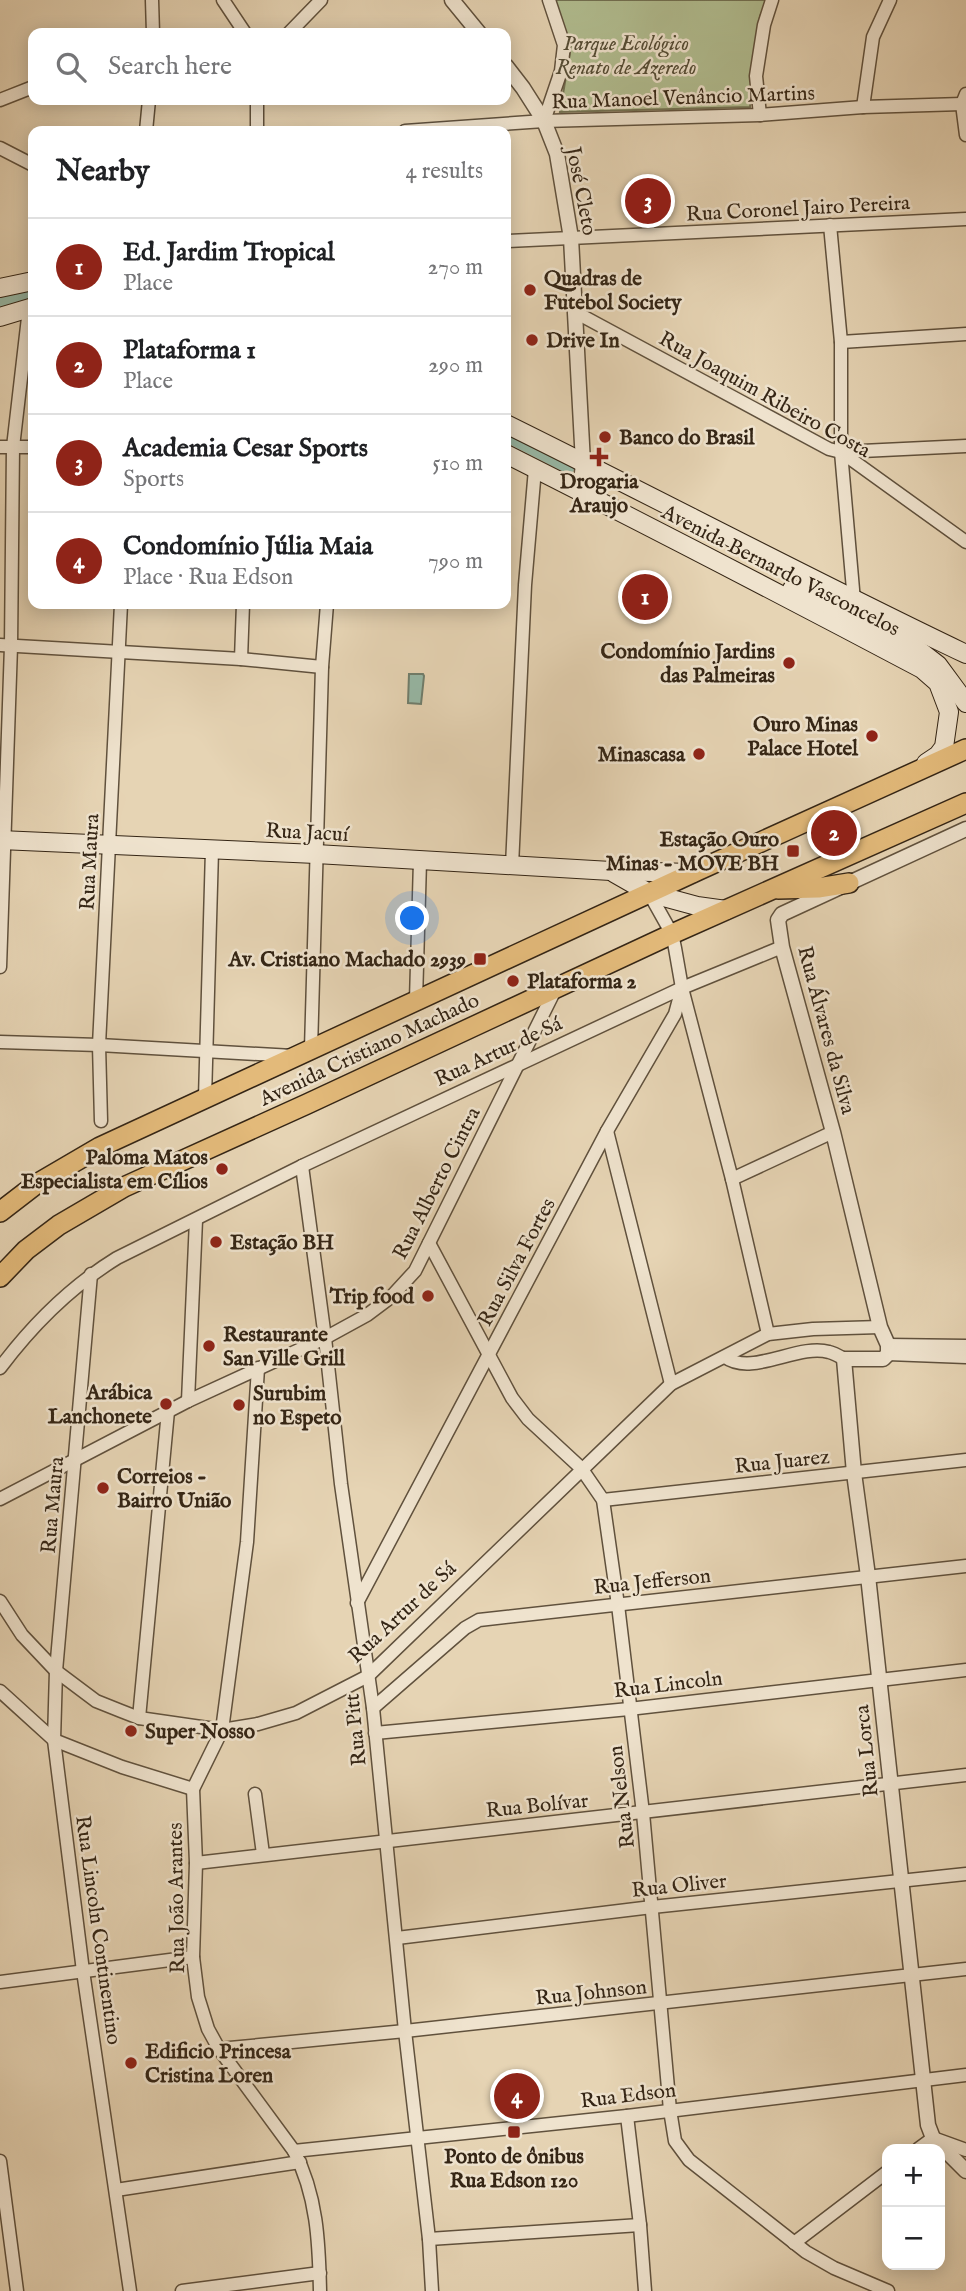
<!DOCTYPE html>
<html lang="en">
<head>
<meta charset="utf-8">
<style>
  :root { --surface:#fff; --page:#f2f2f2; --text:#202124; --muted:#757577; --line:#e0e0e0; --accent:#8f2418 }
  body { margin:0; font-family:"IM FELL English",serif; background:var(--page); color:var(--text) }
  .controls { position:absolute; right:21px; bottom:21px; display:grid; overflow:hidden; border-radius:14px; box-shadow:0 4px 18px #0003 }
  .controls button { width:63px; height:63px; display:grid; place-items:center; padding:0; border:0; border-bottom:2px solid var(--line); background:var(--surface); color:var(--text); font:35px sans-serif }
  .you { position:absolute; left:413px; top:919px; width:24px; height:24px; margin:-18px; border:5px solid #fff; border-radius:50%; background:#1a73e8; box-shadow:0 0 0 10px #1a73e833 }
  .badge { display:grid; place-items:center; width:46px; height:46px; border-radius:50%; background:var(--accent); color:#fff; font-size:23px; font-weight:700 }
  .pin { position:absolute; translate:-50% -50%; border:4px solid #fff; box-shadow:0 2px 7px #0006 }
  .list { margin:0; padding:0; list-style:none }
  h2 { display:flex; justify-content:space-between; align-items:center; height:91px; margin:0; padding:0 28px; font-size:30px }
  h2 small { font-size:23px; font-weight:400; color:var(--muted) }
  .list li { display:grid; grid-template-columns:46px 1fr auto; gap:21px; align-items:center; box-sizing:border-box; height:98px; padding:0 28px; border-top:2px solid var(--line) }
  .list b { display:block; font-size:26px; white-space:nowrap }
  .list p { margin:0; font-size:23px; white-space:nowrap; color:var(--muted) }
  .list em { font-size:23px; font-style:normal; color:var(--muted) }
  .icon { flex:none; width:38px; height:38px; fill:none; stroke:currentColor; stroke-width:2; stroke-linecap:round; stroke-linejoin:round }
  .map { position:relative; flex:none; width:966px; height:2291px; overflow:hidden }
  .search { position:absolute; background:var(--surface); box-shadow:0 4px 18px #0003; left:28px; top:28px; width:483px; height:77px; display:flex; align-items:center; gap:18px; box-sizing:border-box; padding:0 24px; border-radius:14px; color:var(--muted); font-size:26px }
  .panel { position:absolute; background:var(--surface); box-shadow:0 4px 18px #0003; left:28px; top:126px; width:483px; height:483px; border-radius:14px }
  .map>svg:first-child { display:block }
  .green { fill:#b1bd90; stroke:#727152; stroke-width:2 }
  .water { fill:#97b9a7; stroke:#6f7e6d; stroke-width:2 }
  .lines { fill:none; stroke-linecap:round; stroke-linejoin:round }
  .canal { stroke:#97b9a7; stroke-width:10 }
  .minor-casing { stroke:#60513d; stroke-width:15 }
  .tertiary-casing { stroke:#60513d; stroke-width:17 }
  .secondary-casing { stroke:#342515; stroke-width:20 }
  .trunk-casing { stroke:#342515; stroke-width:22 }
  .minor { stroke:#efe3ce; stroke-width:12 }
  .tertiary { stroke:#efe3ce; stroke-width:14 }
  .secondary { stroke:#efe3ce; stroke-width:18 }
  .trunk { stroke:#e3ba7a; stroke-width:19 }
  .poi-dot { fill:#8f2418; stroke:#efe3ce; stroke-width:2.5 }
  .labels { text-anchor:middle; stroke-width:5; stroke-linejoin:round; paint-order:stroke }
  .park-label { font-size:21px; font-style:italic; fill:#534b34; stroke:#efe3ce }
  .street-label { font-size:21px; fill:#342515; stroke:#efe3ce }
  .poi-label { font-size:21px; font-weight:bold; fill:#342515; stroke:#efe3ce; text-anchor:start }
</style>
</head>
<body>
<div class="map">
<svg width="966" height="2291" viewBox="0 0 966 2291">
  <rect width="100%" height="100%" fill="#e6d4b4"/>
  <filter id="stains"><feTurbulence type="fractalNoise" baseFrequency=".00286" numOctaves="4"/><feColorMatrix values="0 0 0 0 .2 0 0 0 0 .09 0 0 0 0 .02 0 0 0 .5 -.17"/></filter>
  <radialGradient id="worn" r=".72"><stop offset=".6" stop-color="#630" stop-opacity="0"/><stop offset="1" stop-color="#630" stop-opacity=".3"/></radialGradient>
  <polygon class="green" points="553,0 768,0 760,16 750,107 560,112 570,52"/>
  <polygon class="water" points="409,674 423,674 424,676 421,704 408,703"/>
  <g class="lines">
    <g class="canal">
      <polyline points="0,302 33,295"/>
      <polyline points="506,437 569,469"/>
    </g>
    <g class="minor-casing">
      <g id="minor">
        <polyline points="152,0 153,33"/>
        <polyline points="223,0 245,33"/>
        <polyline points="289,33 321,0"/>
        <polyline points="966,94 962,104 966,135"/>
        <polyline points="0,100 33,87"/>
        <polyline points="863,107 873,37 890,0"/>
        <polyline points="760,115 756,76 764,25 772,0"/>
        <polyline points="544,121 561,71 564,45 549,0"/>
        <polyline points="146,131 149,100"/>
        <polyline points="257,131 257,100"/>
        <polyline points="405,131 544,121 760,115 863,107 962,104"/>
        <polyline points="0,148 33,165"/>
        <polyline points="830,225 841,342 841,452 854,601"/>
        <polyline points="506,241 966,219"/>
        <polyline points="575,312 829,449 841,452 966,542"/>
        <polyline points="841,342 966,334"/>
        <polyline points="0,447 33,447"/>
        <polyline points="841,452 966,446"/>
        <polyline points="0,645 241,659 322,667"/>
        <polyline points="241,659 243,604"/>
        <polyline points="512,866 525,585 535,469"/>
        <polyline points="0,967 11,646 13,447 29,309"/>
        <polyline points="683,992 732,1179 768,1334"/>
        <polyline points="416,1000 420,861"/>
        <polyline points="0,1042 99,1045 293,1056"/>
        <polyline points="311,1049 322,667 327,604"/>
        <polyline points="205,1098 212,850"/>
        <polyline points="101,1121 99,1045 121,604"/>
        <polyline points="607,1131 671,1384"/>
        <polyline points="302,1166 325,1338 341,1484 373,1708 405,2031 429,2239 432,2291"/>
        <polyline points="732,1179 833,1132"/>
        <polyline points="429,1243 512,1398 528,1419 581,1468 603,1500 618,1605 643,1813 670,2110 675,2141 689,2160 806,2252 834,2268 888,2291"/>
        <polyline points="91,1274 56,1671 54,1740 83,1971 130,2291"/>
        <polyline points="888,1345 966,1346"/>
        <polyline points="888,1354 966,1357"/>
        <path d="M725,1357C752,1377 798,1343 829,1352C834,1353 839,1356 844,1359"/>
        <path d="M0,1368C33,1324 70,1287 117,1258L302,1166L682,988L782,947"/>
        <path d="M258,1368L247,1542L222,1730L193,1789L196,1863L193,1957L198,1997L208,2029L219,2049L294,2151C317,2195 319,2242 320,2291"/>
        <polyline points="188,1401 196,1220"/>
        <polyline points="0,1499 188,1401 325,1338 367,1315 391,1297 415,1271 555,990"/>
        <polyline points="603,1500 966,1460"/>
        <polyline points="0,1601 22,1635 56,1671 96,1701 121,1711 139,1718 222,1730 258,1724 296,1713 368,1676 671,1384 768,1334 813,1329 880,1327"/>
        <polyline points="357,1603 607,1131 675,1014 682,988 675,948 672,934 649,893"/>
        <polyline points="0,1691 54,1740 122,1767 193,1789"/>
        <polyline points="373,1708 465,1628 479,1620 966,1566"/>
        <polyline points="139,1718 168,1411"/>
        <polyline points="375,1733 629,1709 966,1670"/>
        <polyline points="255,1794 263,1854"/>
        <polyline points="196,1863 966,1775"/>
        <polyline points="397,1938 652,1907 966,1874"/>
        <polyline points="0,1982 193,1957"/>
        <polyline points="219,2049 405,2031 966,1969"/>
        <polyline points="627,2116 640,2225 645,2291"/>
        <polyline points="918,2149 933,2138 966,2150"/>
        <polyline points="294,2151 627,2116 966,2075"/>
        <polyline points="0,2161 17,2291"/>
        <polyline points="116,2190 300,2162"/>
        <polyline points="429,2239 640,2225"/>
        <polyline points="794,2243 887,2172"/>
        <polyline points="182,2291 320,2273"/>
      </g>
    </g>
    <g class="tertiary-casing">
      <g id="tertiary">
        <polyline points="452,0 479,33"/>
        <polyline points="506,66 523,88 544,121 557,154 571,238 583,463 580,493"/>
        <polyline points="966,829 782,914 778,920 782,947 833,1132 880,1327 888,1345 888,1354 883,1359 844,1359 854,1473 868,1576 928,2125 933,2138 966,2171"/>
      </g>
    </g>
    <g class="secondary-casing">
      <g id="secondary">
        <polyline points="0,288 33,281"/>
        <polyline points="0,317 33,307"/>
        <path d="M506,424C660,500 811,580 966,654"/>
        <path d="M506,454C645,524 784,596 922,669L938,683L949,712L944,747L938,755L926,763"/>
        <polyline points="792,589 805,593 854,617 920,651 938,665 966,703"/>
        <polyline points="0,840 316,854 611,871 693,873"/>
        <polyline points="614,873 649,893 697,906 726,910"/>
      </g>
    </g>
    <g class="trunk-casing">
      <g id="trunk">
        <polyline points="778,889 818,888 849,883"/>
        <polyline points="0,1212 35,1185 100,1147 699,870 966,749"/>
        <polyline points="0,1277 26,1250 59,1225 124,1187 307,1104 672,934 966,803"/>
      </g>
    </g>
    <use href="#minor" class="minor"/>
    <use href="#tertiary" class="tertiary"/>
    <use href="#secondary" class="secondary"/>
    <use href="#trunk" class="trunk"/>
  </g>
  <g class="poi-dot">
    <circle cx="530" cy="290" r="7"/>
    <circle cx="532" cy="340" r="7"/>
    <circle cx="605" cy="437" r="7"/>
    <path d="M595.5 446.5h7v7h7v7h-7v7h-7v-7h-7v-7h7z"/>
    <circle cx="789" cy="663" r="7"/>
    <circle cx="872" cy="736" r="7"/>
    <circle cx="699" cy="754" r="7"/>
    <rect x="786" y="844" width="14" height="14" rx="3.5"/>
    <rect x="473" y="952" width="14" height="14" rx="3.5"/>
    <circle cx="513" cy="981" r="7"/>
    <circle cx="222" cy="1169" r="7"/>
    <circle cx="216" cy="1242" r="7"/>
    <circle cx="428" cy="1296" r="7"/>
    <circle cx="209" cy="1346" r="7"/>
    <circle cx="166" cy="1404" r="7"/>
    <circle cx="239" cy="1405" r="7"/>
    <circle cx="103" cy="1488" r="7"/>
    <circle cx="131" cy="1731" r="7"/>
    <circle cx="131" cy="2063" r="7"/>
    <rect x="507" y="2125" width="14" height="14" rx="3.5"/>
  </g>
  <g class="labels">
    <g class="park-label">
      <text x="626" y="50">Parque Ecológico<tspan x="626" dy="24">Renato de Azeredo</tspan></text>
    </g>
    <g class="street-label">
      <text transform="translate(683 97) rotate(-2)" y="7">Rua Manoel Venâncio Martins</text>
      <text transform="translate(582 191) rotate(79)" y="7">José Cleto</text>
      <text transform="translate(798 208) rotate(-3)" y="7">Rua Coronel Jairo Pereira</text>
      <text transform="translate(765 394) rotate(29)" y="7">Rua Joaquim Ribeiro Costa</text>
      <text transform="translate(781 570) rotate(27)" y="7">Avenida Bernardo Vasconcelos</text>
      <text transform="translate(307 832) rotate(3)" y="7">Rua Jacuí</text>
      <text transform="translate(89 862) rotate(-87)" y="7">Rua Maura</text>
      <text transform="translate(827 1030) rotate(75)" y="7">Rua Álvares da Silva</text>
      <text transform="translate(369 1049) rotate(-25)" y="7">Avenida Cristiano Machado</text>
      <text transform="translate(498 1051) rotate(-25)" y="7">Rua Artur de Sá</text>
      <text transform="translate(436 1183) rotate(-63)" y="7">Rua Alberto Cintra</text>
      <text transform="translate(516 1262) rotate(-62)" y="7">Rua Silva Fortes</text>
      <text transform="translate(782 1461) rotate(-6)" y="7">Rua Juarez</text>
      <text transform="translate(52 1505) rotate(-85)" y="7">Rua Maura</text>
      <text transform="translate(652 1581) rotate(-6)" y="7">Rua Jefferson</text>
      <text transform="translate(402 1612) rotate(-43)" y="7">Rua Artur de Sá</text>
      <text transform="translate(668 1684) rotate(-7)" y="7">Rua Lincoln</text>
      <text transform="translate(355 1730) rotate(-96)" y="7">Rua Pitt</text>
      <text transform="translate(866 1751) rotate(-96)" y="7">Rua Lorca</text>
      <text transform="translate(621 1797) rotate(-97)" y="7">Rua Nelson</text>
      <text transform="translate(537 1805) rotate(-6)" y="7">Rua Bolívar</text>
      <text transform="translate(679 1885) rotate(-6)" y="7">Rua Oliver</text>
      <text transform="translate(176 1898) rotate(-91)" y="7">Rua João Arantes</text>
      <text transform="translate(99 1930) rotate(82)" y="7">Rua Lincoln Continentino</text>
      <text transform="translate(591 1992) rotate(-6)" y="7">Rua Johnson</text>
      <text transform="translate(628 2095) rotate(-7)" y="7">Rua Edson</text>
    </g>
    <g class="poi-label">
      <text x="544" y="285">Quadras de<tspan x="544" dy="24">Futebol Society</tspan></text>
      <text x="546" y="347">Drive In</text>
      <text x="619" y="444">Banco do Brasil</text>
      <text x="599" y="488" text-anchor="middle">Drogaria<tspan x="599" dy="24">Araujo</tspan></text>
      <text x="775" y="658" text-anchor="end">Condomínio Jardins<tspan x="775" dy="24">das Palmeiras</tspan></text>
      <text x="858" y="731" text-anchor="end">Ouro Minas<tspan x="858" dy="24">Palace Hotel</tspan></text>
      <text x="685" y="761" text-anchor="end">Minascasa</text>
      <text x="779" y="846" text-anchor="end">Estação Ouro<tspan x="779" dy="24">Minas - MOVE BH</tspan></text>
      <text x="466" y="966" text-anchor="end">Av. Cristiano Machado 2939</text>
      <text x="527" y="988">Plataforma 2</text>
      <text x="208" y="1164" text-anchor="end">Paloma Matos<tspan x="208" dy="24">Especialista em Cílios</tspan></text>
      <text x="230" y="1249">Estação BH</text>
      <text x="414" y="1303" text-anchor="end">Trip food</text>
      <text x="223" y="1341">Restaurante<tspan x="223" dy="24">San Ville Grill</tspan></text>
      <text x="152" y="1399" text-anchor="end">Arábica<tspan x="152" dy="24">Lanchonete</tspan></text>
      <text x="253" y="1400">Surubim<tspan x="253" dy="24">no Espeto</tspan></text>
      <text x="117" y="1483">Correios -<tspan x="117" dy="24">Bairro União</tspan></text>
      <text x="145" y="1738">Super Nosso</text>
      <text x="145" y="2058">Edificio Princesa<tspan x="145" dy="24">Cristina Loren</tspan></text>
      <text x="514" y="2163" text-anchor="middle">Ponto de ônibus<tspan x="514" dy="24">Rua Edson 120</tspan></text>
    </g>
  </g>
  <rect width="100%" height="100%" filter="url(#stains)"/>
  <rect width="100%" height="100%" fill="url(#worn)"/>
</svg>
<div class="controls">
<button>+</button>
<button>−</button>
</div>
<div class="you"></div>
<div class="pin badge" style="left:645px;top:597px">1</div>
<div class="pin badge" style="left:834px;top:833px">2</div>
<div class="pin badge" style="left:648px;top:201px">3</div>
<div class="pin badge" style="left:517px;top:2096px">4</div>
<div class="search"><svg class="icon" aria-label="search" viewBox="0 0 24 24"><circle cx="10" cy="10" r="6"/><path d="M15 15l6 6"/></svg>Search here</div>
<section class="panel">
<h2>Nearby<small>4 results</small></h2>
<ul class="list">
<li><span class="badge">1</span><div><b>Ed. Jardim Tropical</b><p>Place</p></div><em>270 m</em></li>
<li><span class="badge">2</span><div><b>Plataforma 1</b><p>Place</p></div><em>290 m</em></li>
<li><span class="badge">3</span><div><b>Academia Cesar Sports</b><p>Sports</p></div><em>510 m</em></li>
<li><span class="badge">4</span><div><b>Condomínio Júlia Maia</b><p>Place · Rua Edson</p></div><em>790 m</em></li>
</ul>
</section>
</div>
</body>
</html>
